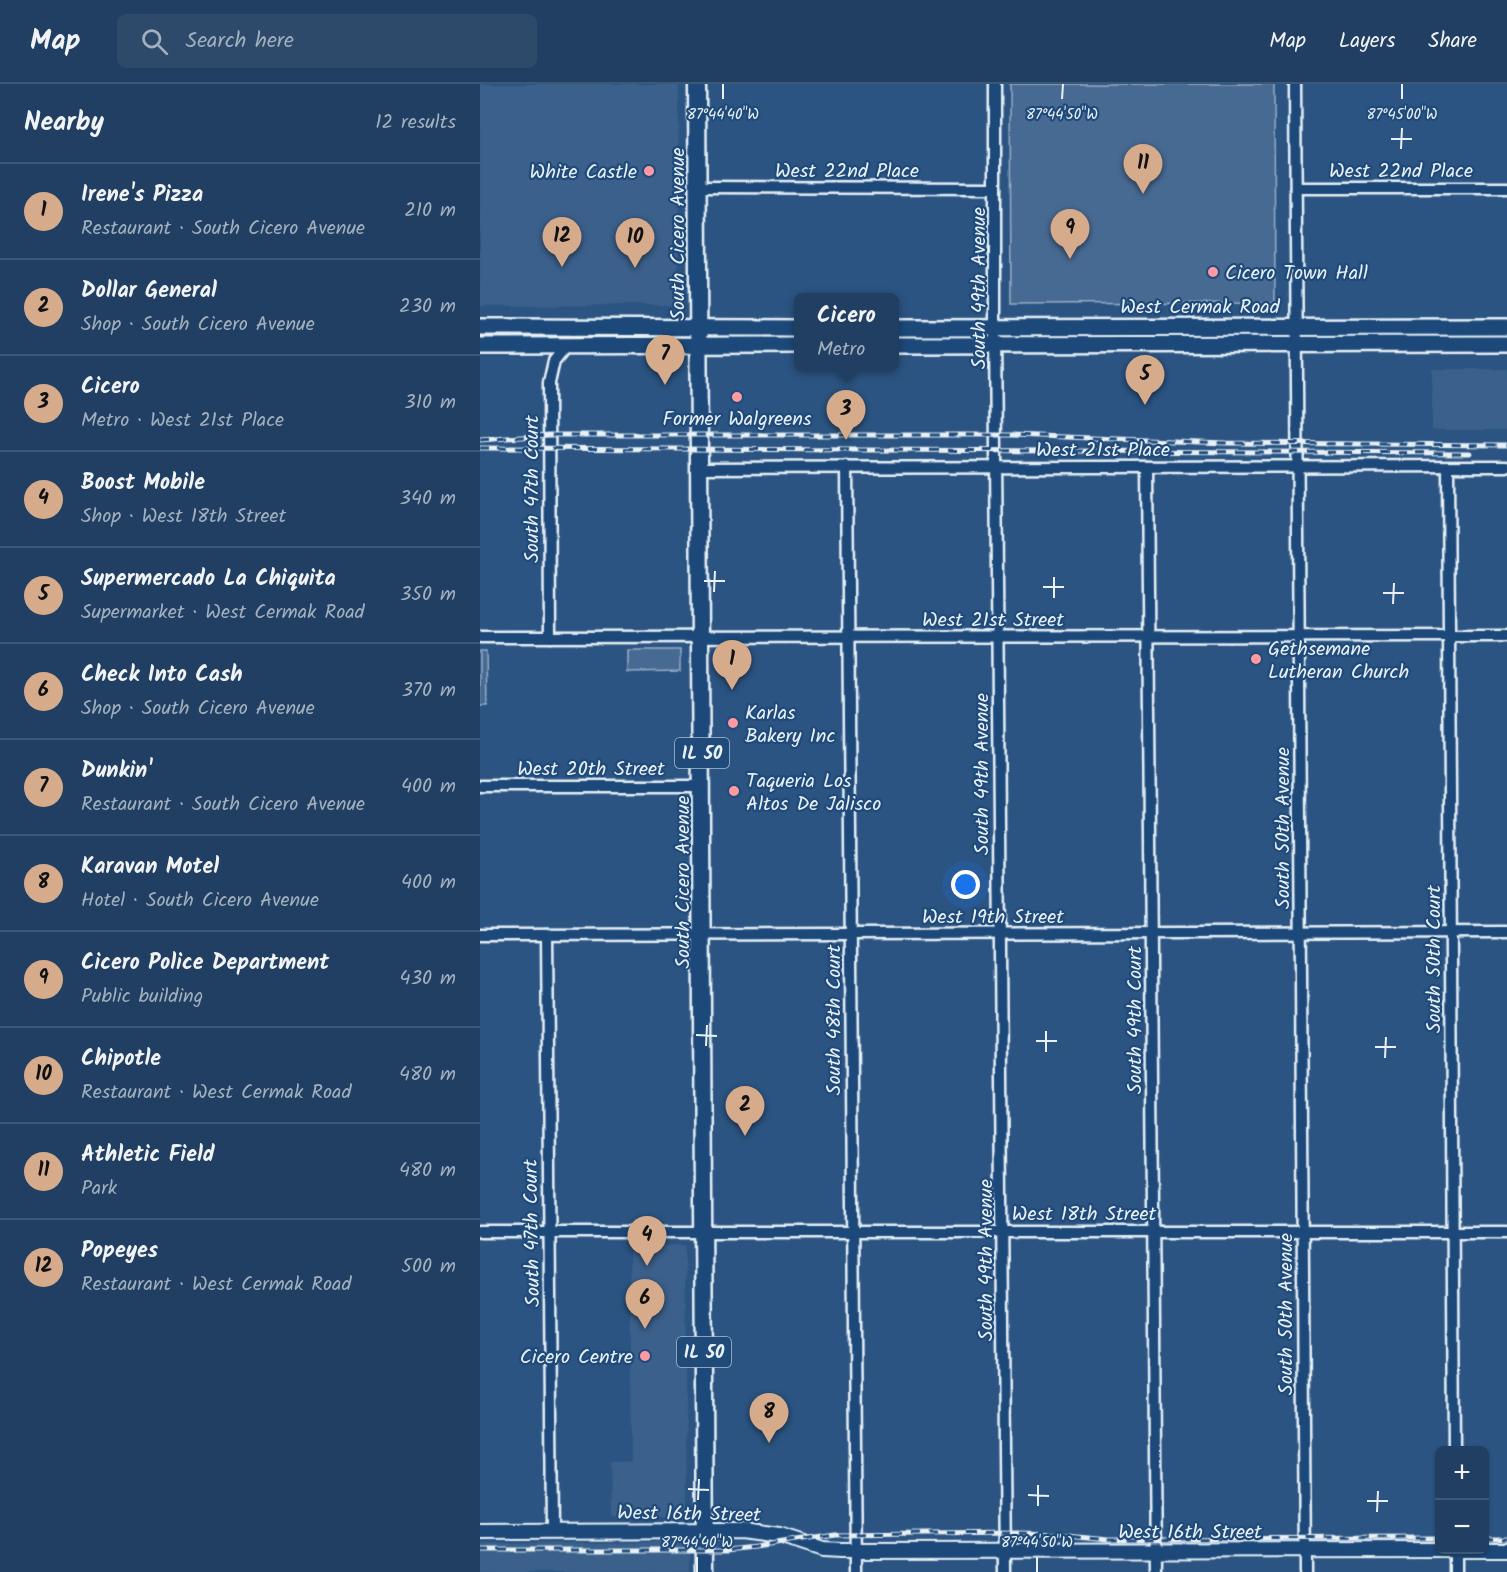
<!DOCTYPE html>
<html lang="en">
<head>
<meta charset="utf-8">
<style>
  :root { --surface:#203f62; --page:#2d4a6b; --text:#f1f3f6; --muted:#a2afbe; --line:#3d5877; --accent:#d6ab8b }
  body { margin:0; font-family:Kalam,sans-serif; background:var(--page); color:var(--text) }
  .controls { position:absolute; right:18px; bottom:18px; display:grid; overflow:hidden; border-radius:9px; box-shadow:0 2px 4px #0004 }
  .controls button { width:54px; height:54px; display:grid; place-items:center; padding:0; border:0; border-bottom:2px solid var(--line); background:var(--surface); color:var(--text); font:30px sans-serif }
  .you { position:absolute; left:486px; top:801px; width:21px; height:21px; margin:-15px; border:4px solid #fff; border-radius:50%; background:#1a73e8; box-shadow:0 0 0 9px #1a73e833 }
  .badge { display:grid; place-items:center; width:39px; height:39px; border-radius:50%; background:var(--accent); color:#111; font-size:20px; font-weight:700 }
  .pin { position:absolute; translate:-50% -50px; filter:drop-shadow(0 2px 3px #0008) }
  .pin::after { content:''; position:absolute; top:32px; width:21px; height:18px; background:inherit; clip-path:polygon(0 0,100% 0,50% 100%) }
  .popup { position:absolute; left:314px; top:209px; width:105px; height:78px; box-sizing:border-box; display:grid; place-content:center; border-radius:9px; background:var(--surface); filter:drop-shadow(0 2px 4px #0005); font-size:20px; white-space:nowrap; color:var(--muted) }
  .popup b { font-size:22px; color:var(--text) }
  .popup::after { content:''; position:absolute; left:50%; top:100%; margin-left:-12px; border:12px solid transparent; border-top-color:var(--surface) }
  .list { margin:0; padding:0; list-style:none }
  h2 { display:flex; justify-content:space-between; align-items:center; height:78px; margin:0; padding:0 24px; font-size:26px }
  h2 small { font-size:20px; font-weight:400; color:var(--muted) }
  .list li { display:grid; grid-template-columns:39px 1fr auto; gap:18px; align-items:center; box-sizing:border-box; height:96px; padding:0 24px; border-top:2px solid var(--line) }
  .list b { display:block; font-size:22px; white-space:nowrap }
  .list p { margin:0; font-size:20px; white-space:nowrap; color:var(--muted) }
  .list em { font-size:20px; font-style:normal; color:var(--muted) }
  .icon { flex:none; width:33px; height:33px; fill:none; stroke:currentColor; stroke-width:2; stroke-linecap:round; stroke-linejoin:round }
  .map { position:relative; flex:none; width:1027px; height:1488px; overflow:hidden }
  header { display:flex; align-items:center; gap:36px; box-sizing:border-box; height:84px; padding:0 30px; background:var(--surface); border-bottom:2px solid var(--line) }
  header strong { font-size:28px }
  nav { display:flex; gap:33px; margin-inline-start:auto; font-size:21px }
  .search { width:420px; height:54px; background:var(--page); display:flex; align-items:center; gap:15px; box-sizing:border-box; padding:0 21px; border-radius:9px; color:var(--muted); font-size:22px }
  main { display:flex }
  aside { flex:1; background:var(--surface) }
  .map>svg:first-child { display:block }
  .built { fill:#3a608b }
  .green { fill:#476b93; stroke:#98aec6; stroke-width:1.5 }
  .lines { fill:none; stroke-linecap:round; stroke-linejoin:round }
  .minor-casing { stroke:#e8f1f8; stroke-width:15 }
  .tertiary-casing { stroke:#e8f1f8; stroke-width:18 }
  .secondary-casing { stroke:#e8f1f8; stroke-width:20 }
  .primary-casing { stroke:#e8f1f8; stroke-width:21 }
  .minor { stroke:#1f4a7a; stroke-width:10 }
  .tertiary { stroke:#1f4a7a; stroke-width:14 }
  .secondary { stroke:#1f4a7a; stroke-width:15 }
  .primary { stroke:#1f4a7a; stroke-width:16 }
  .rail-casing { stroke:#e8f1f8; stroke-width:5 }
  .rail { stroke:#1f4a7a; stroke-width:3; stroke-dasharray:9; stroke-linecap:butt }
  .ticks { fill:none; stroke:#e8f1f8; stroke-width:2 }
  .poi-dot { fill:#ff9aa2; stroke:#1f4a7a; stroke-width:2 }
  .labels { text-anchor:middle; stroke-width:4.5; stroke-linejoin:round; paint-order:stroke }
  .shield { fill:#1f4a7a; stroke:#acbfd2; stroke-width:1.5 }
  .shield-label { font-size:18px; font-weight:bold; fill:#e8f1f8 }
  .street-label { font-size:20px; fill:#e8f1f8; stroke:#1f4a7a }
  .poi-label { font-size:20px; fill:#e8f1f8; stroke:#1f4a7a; text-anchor:start }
  .ticks-label { font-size:15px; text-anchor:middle; fill:#e8f1f8; stroke:#1f4a7a; stroke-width:4.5; stroke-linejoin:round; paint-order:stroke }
</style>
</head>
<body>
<header>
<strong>Map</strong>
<div class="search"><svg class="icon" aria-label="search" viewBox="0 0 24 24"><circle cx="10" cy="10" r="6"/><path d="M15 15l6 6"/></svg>Search here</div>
<nav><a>Map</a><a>Layers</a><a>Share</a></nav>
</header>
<main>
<aside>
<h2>Nearby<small>12 results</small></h2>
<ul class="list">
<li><span class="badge">1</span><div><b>Irene's Pizza</b><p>Restaurant · South Cicero Avenue</p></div><em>210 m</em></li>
<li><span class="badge">2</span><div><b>Dollar General</b><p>Shop · South Cicero Avenue</p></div><em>230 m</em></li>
<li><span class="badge">3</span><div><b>Cicero</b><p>Metro · West 21st Place</p></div><em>310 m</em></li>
<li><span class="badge">4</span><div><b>Boost Mobile</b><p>Shop · West 18th Street</p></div><em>340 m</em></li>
<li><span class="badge">5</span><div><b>Supermercado La Chiquita</b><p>Supermarket · West Cermak Road</p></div><em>350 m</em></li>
<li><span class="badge">6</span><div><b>Check Into Cash</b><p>Shop · South Cicero Avenue</p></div><em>370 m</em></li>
<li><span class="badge">7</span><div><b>Dunkin'</b><p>Restaurant · South Cicero Avenue</p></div><em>400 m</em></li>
<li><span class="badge">8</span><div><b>Karavan Motel</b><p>Hotel · South Cicero Avenue</p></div><em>400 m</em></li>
<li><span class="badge">9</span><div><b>Cicero Police Department</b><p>Public building</p></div><em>430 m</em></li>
<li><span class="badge">10</span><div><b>Chipotle</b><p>Restaurant · West Cermak Road</p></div><em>480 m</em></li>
<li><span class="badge">11</span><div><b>Athletic Field</b><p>Park</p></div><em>480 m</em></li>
<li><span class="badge">12</span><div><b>Popeyes</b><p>Restaurant · West Cermak Road</p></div><em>500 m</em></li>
</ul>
</aside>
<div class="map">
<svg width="1027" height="1488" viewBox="0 0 1027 1488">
  <rect width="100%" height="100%" fill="#2b5482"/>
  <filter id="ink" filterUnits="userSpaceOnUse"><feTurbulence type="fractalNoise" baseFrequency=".0167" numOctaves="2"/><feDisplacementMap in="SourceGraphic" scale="12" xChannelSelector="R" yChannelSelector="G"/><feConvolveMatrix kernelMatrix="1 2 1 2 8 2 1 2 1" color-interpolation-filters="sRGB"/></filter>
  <g filter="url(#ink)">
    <g class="built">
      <polygon points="0,0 199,0 198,221 0,222"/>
      <rect x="952" y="285" width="75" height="61"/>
      <polygon points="205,1161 207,1433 131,1433 130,1378 151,1377 149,1162"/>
      <polygon points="210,1458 210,1488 0,1488 0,1460"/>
    </g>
    <g class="green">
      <polygon points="530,0 794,0 795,219 531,220"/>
      <polygon points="147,566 200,566 200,587 147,588"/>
      <polygon points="0,567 6,567 7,622 0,622"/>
    </g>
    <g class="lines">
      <g class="minor-casing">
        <g id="minor">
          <polyline points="515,0 515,244 525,1488"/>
          <polyline points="815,0 825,1488"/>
          <polyline points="218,103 515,104"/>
          <polyline points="816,104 1027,104"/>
          <polyline points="367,383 376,1488"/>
          <polyline points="667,383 676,1488"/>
          <polyline points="968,383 974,1366"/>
          <polyline points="220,384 1027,382"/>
          <polyline points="0,553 1027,552"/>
          <polyline points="70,553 69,299 74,277 86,262"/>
          <polyline points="0,702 222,702"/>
          <polyline points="0,851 1027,848"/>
          <polyline points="67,851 72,1447"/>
          <polyline points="0,1148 1027,1148"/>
          <polyline points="975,1466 975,1488"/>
        </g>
      </g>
      <g class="tertiary-casing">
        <polyline id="tertiary" points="0,1448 261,1447 299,1452 342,1466 360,1467 1027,1466"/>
      </g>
      <g class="secondary-casing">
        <g id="secondary">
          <polyline points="0,243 318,244"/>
          <polyline points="414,244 1027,243"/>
          <polyline points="414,261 1027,260"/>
          <polyline points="0,262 318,261"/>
        </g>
      </g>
      <g class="primary-casing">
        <polyline id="primary" points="217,0 225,1488"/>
      </g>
      <use href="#minor" class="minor"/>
      <use href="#tertiary" class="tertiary"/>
      <use href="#secondary" class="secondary"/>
      <use href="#primary" class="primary"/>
      <g class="rail-casing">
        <g id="rail">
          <polyline points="0,356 69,351 531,351 746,359 1027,361"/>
          <polyline points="0,364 990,369"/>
          <polyline points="1004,1454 1027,1454"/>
          <polyline points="0,1466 248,1466 276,1463 355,1451 539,1449 577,1450 629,1455 960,1454"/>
        </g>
      </g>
      <use href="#rail" class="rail"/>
    </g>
  </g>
  <path class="ticks" d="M243,15V0M582,15L583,0M922,15V0M911,55H932M921,65L922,44M224,497H245M563,503H584M234,508L235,487M903,509H924M574,514V493M913,520L914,499M216,951L237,952M556,957H577M226,962L227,941M895,963H916M566,968V947M905,974L906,953M208,1405L229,1406M548,1411L569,1412M218,1416L219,1395M887,1417H908M558,1422V1401M897,1428L898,1407M217,1488V1473M557,1488V1473"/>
  <g class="poi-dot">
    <circle cx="169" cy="87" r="6"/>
    <circle cx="733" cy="188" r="6"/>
    <circle cx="257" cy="313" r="6"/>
    <circle cx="776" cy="575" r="6"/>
    <circle cx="253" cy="639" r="6"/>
    <circle cx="254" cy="707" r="6"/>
    <circle cx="165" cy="1272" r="6"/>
  </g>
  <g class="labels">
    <g class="shield">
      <rect x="195" y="654" width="54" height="30" rx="4.5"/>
      <rect x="197" y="1253" width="54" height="30" rx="4.5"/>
    </g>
    <g class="shield-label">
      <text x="222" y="675">IL 50</text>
      <text x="224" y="1274">IL 50</text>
    </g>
    <g class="street-label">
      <text x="367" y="93">West 22nd Place</text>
      <text x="921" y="93">West 22nd Place</text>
      <text transform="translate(197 150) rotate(-90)" y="7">South Cicero Avenue</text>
      <text transform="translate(498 204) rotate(-90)" y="7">South 49th Avenue</text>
      <text x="720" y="229">West Cermak Road</text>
      <text x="623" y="372">West 21st Place</text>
      <text transform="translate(51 405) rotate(-90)" y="7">South 47th Court</text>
      <text x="513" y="542">West 21st Street</text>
      <text x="111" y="691">West 20th Street</text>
      <text transform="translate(501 690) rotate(-90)" y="7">South 49th Avenue</text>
      <text transform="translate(802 744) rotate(-90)" y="7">South 50th Avenue</text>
      <text transform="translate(202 798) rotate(-90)" y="7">South Cicero Avenue</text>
      <text x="513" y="839">West 19th Street</text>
      <text transform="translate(953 875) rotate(-90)" y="7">South 50th Court</text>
      <text transform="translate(353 936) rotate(-90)" y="7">South 48th Court</text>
      <text transform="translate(654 936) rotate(-90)" y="7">South 49th Court</text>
      <text x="604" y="1136">West 18th Street</text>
      <text transform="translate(51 1149) rotate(-91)" y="7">South 47th Court</text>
      <text transform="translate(505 1176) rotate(-90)" y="7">South 49th Avenue</text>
      <text transform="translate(805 1230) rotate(-90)" y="7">South 50th Avenue</text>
      <text transform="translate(209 1429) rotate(1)" y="7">West 16th Street</text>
      <text x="710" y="1454">West 16th Street</text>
    </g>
    <g class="poi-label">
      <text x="157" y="94" text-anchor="end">White Castle</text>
      <text x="745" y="195">Cicero Town Hall</text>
      <text x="257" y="341" text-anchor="middle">Former Walgreens</text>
      <text x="788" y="571">Gethsemane<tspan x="788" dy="23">Lutheran Church</tspan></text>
      <text x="265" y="635">Karlas<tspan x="265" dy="23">Bakery Inc</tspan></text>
      <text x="266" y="703">Taqueria Los<tspan x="266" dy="23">Altos De Jalisco</tspan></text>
      <text x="153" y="1279" text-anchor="end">Cicero Centre</text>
    </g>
  </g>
  <g class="ticks-label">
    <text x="243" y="35">87°44'40"W</text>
    <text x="582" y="35">87°44'50"W</text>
    <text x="922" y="35">87°45'00"W</text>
    <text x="217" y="1463">87°44'40"W</text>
    <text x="557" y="1463">87°44'50"W</text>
  </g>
</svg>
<div class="controls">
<button>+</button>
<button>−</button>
</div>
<div class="you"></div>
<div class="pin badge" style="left:252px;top:606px">1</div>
<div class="pin badge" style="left:265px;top:1052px">2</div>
<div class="pin badge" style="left:366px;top:356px">3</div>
<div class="popup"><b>Cicero</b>Metro</div>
<div class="pin badge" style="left:167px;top:1182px">4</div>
<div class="pin badge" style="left:665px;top:321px">5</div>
<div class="pin badge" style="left:165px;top:1245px">6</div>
<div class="pin badge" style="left:185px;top:301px">7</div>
<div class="pin badge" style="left:289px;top:1359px">8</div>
<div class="pin badge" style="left:590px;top:175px">9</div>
<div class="pin badge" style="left:155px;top:184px">10</div>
<div class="pin badge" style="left:663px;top:110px">11</div>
<div class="pin badge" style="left:82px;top:183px">12</div>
</div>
</main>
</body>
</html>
